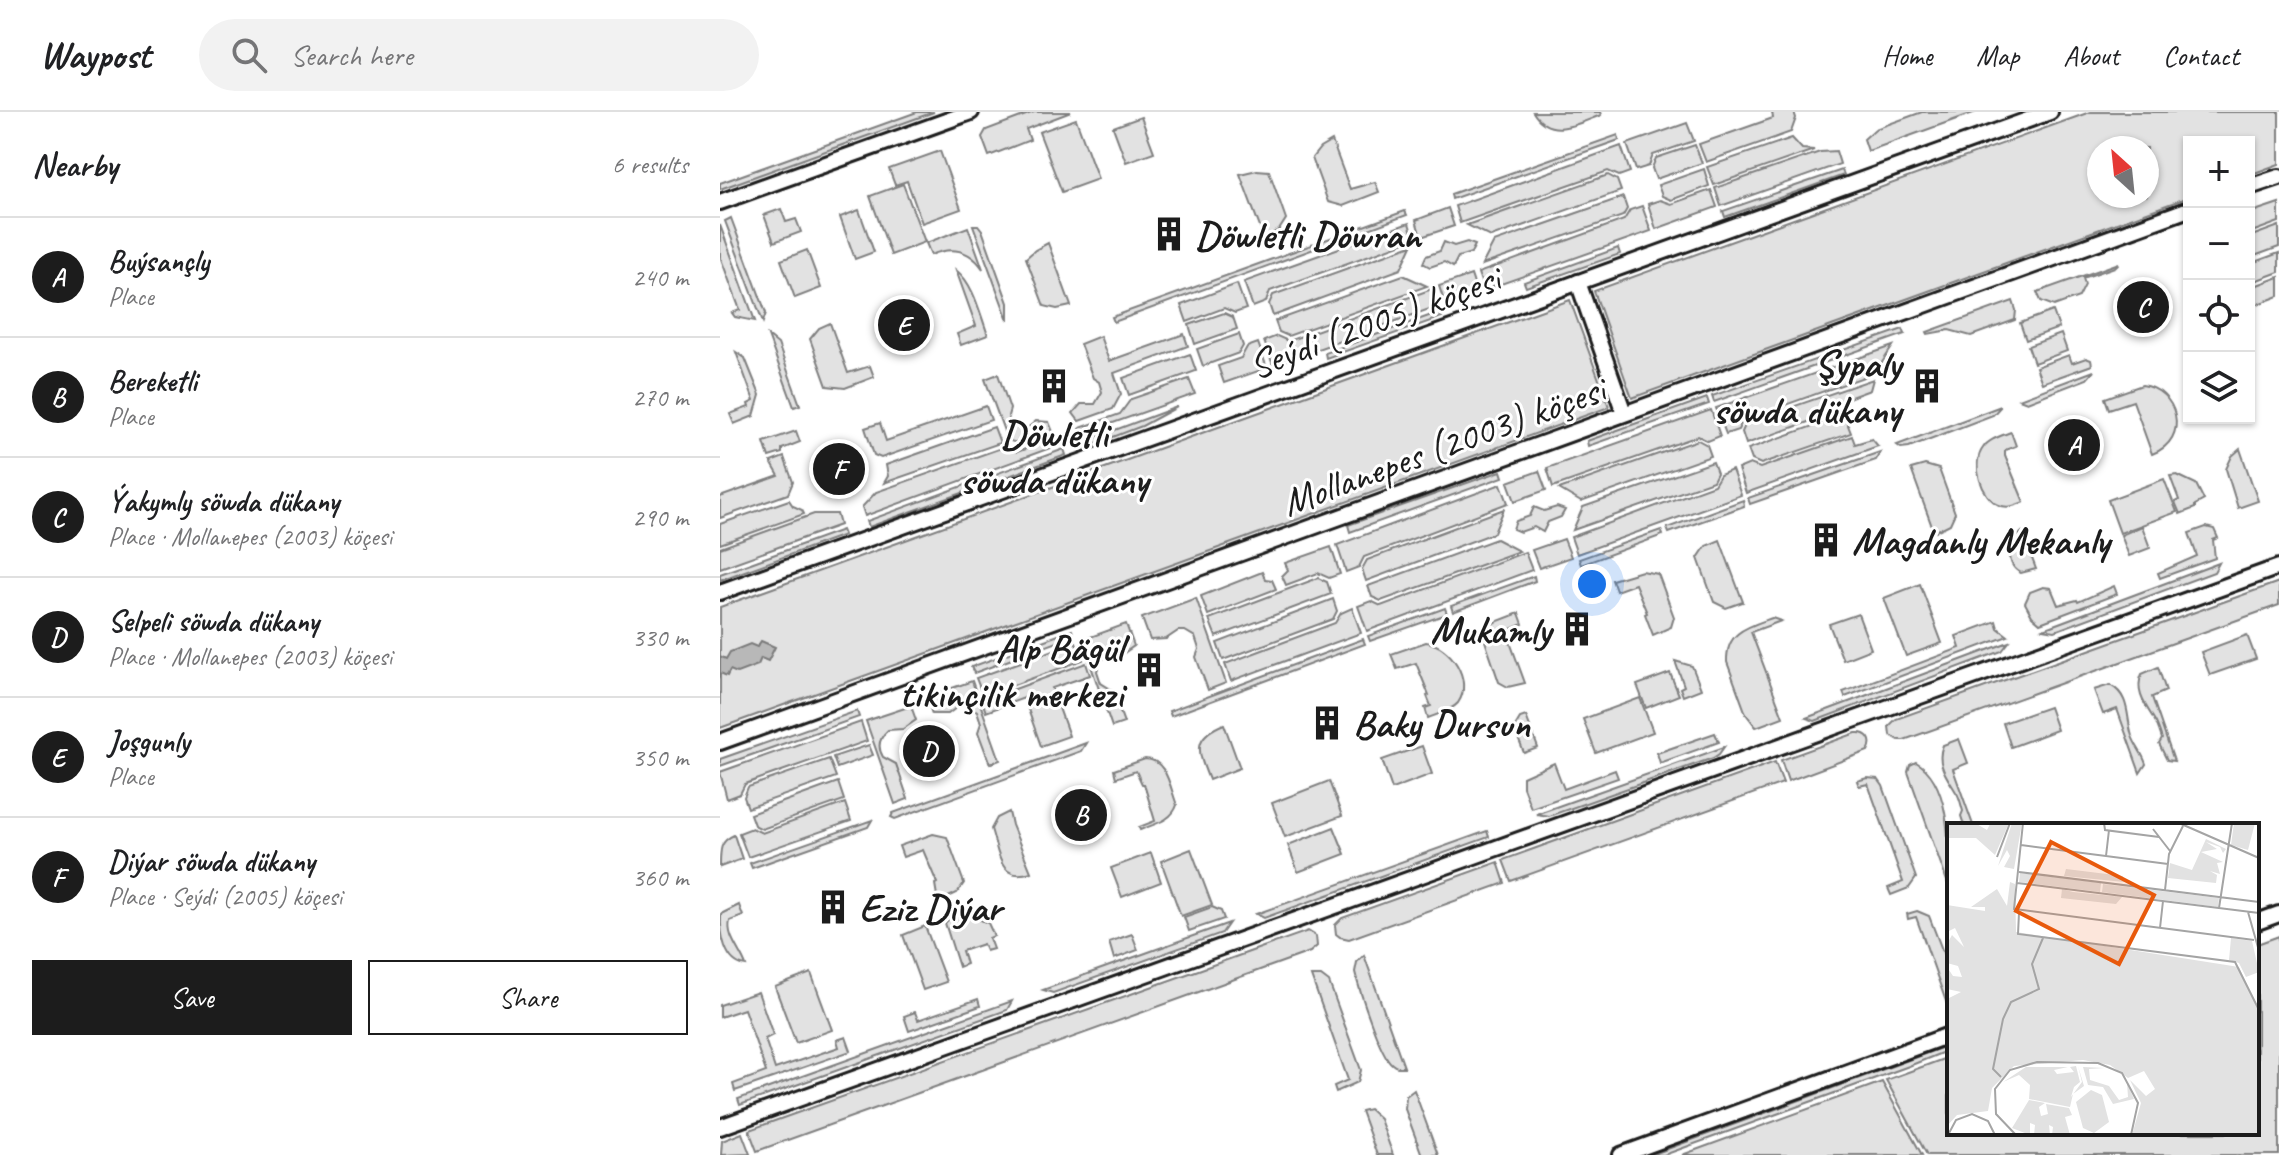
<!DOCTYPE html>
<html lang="en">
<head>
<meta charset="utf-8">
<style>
  :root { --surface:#fff; --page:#f2f2f2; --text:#202124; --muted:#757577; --line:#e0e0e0; --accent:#1c1c1c }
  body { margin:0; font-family:Caveat,sans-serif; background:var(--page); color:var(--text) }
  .controls { position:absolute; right:24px; top:24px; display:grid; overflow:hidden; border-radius:0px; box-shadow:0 2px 6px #0004 }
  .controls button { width:72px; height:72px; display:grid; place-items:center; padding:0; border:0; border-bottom:2px solid var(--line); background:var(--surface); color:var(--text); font:40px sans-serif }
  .compass { position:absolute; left:1367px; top:24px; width:72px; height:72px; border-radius:50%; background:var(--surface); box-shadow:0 2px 6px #0004; rotate:333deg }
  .you { position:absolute; left:872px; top:472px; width:28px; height:28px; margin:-20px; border:6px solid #fff; border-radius:50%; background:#1a73e8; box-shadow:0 0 0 12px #1a73e833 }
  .badge { display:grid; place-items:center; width:52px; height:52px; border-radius:50%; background:var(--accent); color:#fff; font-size:26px; font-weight:700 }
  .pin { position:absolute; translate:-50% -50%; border:4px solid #fff; box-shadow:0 2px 8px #0006 }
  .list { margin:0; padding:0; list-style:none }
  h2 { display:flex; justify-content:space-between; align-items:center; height:104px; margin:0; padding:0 32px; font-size:34px }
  h2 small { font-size:26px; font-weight:400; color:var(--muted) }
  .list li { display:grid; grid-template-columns:52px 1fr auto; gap:24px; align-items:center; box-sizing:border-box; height:120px; padding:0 32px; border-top:2px solid var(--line) }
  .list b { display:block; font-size:30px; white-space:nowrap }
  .list p { margin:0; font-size:26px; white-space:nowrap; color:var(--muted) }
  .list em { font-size:26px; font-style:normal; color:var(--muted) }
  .actions { display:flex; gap:16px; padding:24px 32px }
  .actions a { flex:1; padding:18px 0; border:2px solid var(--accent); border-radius:0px; text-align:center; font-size:28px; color:var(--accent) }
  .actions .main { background:var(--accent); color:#fff }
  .icon { flex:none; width:44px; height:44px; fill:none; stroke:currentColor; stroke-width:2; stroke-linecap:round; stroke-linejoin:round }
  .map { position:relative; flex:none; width:1559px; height:1043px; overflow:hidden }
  header { display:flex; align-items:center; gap:48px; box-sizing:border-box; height:112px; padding:0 40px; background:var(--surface); border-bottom:2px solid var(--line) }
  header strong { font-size:38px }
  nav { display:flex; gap:44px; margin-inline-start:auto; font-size:28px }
  .search { width:560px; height:72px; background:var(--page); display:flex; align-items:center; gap:20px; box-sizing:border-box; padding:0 28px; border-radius:44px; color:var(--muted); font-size:30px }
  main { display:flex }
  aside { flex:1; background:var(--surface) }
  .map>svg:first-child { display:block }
  .green { fill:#e2e2e2; stroke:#7f7f7f; stroke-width:2; fill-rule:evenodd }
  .water { fill:#b8b8b8; stroke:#7a7a7a; stroke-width:2 }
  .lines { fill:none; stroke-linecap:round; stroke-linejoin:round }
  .minor-casing { stroke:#1c1c1c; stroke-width:20 }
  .minor { stroke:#fff; stroke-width:14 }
  .labels { text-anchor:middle; stroke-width:6; stroke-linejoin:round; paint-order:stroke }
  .poi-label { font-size:40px; font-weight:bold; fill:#1c1c1c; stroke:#fff; text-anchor:start }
  .street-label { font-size:40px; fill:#1c1c1c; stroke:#fff }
  .inset-road { fill:none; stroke:#a4a4a4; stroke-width:2 }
  .view { fill:#e8590c; fill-opacity:0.15; stroke:#e8590c; stroke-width:4 }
  .inset-edge { fill:none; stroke:#1c1c1c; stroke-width:4 }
</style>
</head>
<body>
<header>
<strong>Waypost</strong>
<div class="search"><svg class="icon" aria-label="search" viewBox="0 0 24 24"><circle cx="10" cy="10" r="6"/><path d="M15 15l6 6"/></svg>Search here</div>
<nav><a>Home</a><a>Map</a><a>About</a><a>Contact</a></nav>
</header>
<main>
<aside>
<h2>Nearby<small>6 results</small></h2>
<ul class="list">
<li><span class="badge">A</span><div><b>Buýsançly</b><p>Place</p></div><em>240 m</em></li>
<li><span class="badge">B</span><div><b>Bereketli</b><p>Place</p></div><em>270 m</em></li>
<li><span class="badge">C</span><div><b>Ýakymly söwda dükany</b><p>Place · Mollanepes (2003) köçesi</p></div><em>290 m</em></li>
<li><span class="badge">D</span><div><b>Selpeli söwda dükany</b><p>Place · Mollanepes (2003) köçesi</p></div><em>330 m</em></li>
<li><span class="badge">E</span><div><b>Joşgunly</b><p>Place</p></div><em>350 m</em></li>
<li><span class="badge">F</span><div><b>Diýar söwda dükany</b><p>Place · Seýdi (2005) köçesi</p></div><em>360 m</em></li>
</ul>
<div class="actions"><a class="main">Save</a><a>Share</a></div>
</aside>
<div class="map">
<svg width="1559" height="1043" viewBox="0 0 1559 1043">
  <rect width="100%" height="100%" fill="#fff"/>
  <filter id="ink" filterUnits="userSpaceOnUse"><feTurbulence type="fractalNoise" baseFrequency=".0125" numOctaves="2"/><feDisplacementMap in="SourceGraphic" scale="16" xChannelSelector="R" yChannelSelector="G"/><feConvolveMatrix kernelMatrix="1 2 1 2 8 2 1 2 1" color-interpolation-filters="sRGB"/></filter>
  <g filter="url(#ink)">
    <g class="green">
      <polygon points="197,0 214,0 0,77 0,71"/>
      <polygon points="314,0 351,0 306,17 310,28 269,44 262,25 266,18"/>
      <path d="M813,0H880L881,3C857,12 830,28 813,0Z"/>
      <polygon points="1052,0 1074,0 1076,6 1071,20 986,50 979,32 1053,6"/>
      <polygon points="1202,0 1256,0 1148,39 1144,27 1155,17"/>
      <path d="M1370,0H1559V52L1529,63V30H1469V85L912,286L874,179ZM1427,36V84H1379V36Z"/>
      <polygon points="421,5 434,40 406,50 393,15"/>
      <polygon points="356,7 378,67 342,80 319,20"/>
      <polygon points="967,11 974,29 933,43 929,54 916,58 907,32"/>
      <polygon points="898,23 899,28 732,87 731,82"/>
      <polygon points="1072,26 1082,37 1094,38 994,73 987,55"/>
      <polygon points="612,29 630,77 655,70 659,80 623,94 608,90 592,46 600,36"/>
      <polygon points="975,33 982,51 936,67 932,56 936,46"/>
      <polygon points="901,34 910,60 899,64 888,59 740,111 735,94"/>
      <polygon points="220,39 241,97 202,111 187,69 175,73 169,57"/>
      <polygon points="1116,39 1120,52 1001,94 995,76 1100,40"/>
      <polygon points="984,57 989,74 951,88 942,84 938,73"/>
      <polygon points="537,58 549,59 566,107 559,118 544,126 520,62"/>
      <polygon points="1122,58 1124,63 1005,105 1003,99"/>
      <polygon points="888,63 897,68 901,79 771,125 747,113"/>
      <polygon points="183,72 205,130 171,143 150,84"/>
      <polygon points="991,78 997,95 936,117 928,92 940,88 951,92"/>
      <polygon points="903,85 907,97 903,104 762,153 774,130"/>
      <polygon points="1559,91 1559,110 1529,121 1529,101"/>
      <polygon points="922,94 931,119 764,178 758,161 904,108 910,98"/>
      <polygon points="728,96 734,114 701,125 696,108"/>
      <polygon points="61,97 66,110 76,107 81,120 54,130 44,103"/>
      <polygon points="139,98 154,140 135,147 120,105"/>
      <polygon points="685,99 687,103 394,210 392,205"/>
      <polygon points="11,106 46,201 43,210 5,109"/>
      <polygon points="689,111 694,127 550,179 546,190 533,195 524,170"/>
      <polygon points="0,113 35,209 15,205 12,201 20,198 0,144"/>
      <polygon points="253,113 258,113 262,118 288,191 288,208"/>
      <polygon points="1559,114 1559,135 1529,146 1529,125"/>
      <path d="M248,115L263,157C250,138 232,134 211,143L206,131Z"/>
      <polygon points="724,130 734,134 747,130 755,133 751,141 738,145 733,155 724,150 710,155 703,151 706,144 720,139"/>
      <polygon points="328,131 351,194 337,197 324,194 306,146 315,138"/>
      <polygon points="692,133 681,157 553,204 549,192 553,183"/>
      <polygon points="898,136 900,142 806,175 804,170"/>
      <polygon points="87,138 101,176 75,186 61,148"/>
      <polygon points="1559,141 1559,160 1529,171 1529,152"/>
      <polygon points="1399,151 1395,155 1363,166 1365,173 1359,185 1334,194 1321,189 1317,180"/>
      <path d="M236,158C254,172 260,202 268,223L241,233L237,222L256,214Z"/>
      <polygon points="683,163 707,174 568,224 559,220 555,209"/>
      <polygon points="751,163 757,181 725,192 719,174"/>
      <polygon points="1559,165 1559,184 1530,195 1529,176"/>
      <polygon points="517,172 526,197 515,201 504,196 467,210 461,193"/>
      <polygon points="712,177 718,194 553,253 544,229 557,224 568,229"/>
      <polygon points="850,188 889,295 0,616 0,495"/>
      <polygon points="1293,189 1296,198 1295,208 1251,224 1229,218 1208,222 1207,220"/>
      <polygon points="1333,199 1339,216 1306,228 1300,211"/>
      <polygon points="720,200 722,205 606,246 605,241"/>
      <polygon points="504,201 513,205 517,217 475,232 469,213"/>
      <polygon points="110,211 128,261 150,254 154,265 125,276 107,274 90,227 99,216"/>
      <polygon points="1183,217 1185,222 994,290 992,284"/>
      <polygon points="464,222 468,234 394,261 401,282 393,297 359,309 353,301 361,292 375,292 382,280 379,270 373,266 360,232 380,224 389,249"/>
      <polygon points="519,222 523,234 519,241 483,254 477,237"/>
      <polygon points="1341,222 1347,239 1314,251 1308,234"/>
      <polygon points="48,224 58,232 80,293 74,295"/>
      <polygon points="538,231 547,256 504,271 498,254 521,246 527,235"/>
      <polygon points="1173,234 1155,261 1023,308 1018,318 1006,322 996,296"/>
      <polygon points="16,240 25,246 40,283 34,304 14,312 10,302 29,295 28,292 34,289"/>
      <polygon points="470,242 476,259 409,283 403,266"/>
      <polygon points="1349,243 1352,251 1366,246 1371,248 1372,253 1322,271 1316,255"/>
      <polygon points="1374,259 1367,267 1307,290 1299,287"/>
      <path d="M278,262L290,297L288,304L292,314L305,318L316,309L329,310L333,320C318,325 301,337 287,327L265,267Z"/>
      <polygon points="469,267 475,282 362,322 360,316 400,302 411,287"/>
      <polygon points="1153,267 1150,278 1120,289 1122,298 1026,332 1022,320 1026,311"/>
      <path d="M1422,273C1457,277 1472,327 1432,342L1413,289L1389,297L1385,286Z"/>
      <polygon points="987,286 989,292 868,334 867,329"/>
      <polygon points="266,294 271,308 161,346 154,343 145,316 160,311 166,329"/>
      <polygon points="1281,294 1273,303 1189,335 1181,336 1177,333"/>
      <polygon points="457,295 422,314 359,338 357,332"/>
      <polygon points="991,298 1000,324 988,329 978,324 833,375 827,356"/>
      <polygon points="1124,303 1131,321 1041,352 1032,348 1028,337"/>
      <polygon points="274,315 280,331 164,371 168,364 166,353"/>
      <polygon points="76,319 80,330 62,337 62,341 49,345 44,330"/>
      <path d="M1291,320L1296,334L1285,338V344L1304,390C1296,393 1288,397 1279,393C1261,385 1251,352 1263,336C1269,327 1281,324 1291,320Z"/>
      <polygon points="1132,324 1135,332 1152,327 1158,334 1026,381 1018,357 1030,352 1040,356"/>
      <polygon points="334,327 335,333 333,335 145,404 142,395 156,380 284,335 297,340"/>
      <polygon points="978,328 987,333 991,344 861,390 839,377"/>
      <polygon points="344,337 346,343 149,415 147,409"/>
      <polygon points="1520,337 1538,389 1518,396 1506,357 1512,344"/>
      <polygon points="1160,340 1156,348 1030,392 1028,386"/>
      <polygon points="64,345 73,370 68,382 0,406 0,385 59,364 51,350"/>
      <polygon points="993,350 997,361 993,369 853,418 863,395"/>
      <polygon points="1205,353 1219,357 1235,401 1230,412 1214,420 1191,357"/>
      <polygon points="1012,358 1021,383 857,442 851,425 994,373 1000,363"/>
      <polygon points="781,359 783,365 630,420 628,413"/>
      <polygon points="819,359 826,378 795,389 788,370"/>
      <polygon points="1457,363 1476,372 1484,388 1475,393 1475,396 1460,402 1455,390 1459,388 1450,364"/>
      <polygon points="1444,367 1457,400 1400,421 1388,388"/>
      <polygon points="781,372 788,391 644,445 639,455 626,460 617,433"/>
      <polygon points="69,388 73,394 82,398 84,402 0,432 0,412"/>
      <polygon points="1023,388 1024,394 949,421 947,416"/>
      <polygon points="814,395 824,399 837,395 845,398 841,405 828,410 823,420 814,415 800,420 793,417 796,409 810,404"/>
      <polygon points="784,397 774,421 646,469 642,457 647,448"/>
      <polygon points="94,402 117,402 120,413 0,456 0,436"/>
      <polygon points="1422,414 1430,436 1409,444 1401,423"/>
      <polygon points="1486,415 1494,417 1498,426 1493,428 1495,446 1440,466 1438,461 1477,444 1469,421"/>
      <polygon points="122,418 124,423 0,468 0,462"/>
      <polygon points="941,418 943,423 861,453 859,447"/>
      <path d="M1302,420L1316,457L1301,461C1284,452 1289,431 1302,420Z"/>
      <polygon points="776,427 799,439 661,489 652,485 648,474"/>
      <polygon points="844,427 851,445 819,456 812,438"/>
      <polygon points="1000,428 1023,490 1006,496 994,490 978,446 986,434"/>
      <polygon points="611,435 620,462 609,466 598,461 566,473 562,464 568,458 565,451"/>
      <polygon points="805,440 812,458 647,519 638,494 651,489 661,494"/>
      <polygon points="1499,451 1494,460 1335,519 1323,517"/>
      <polygon points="922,459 938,462 954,505 951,515 933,523 925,502 927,501 915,472 896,479 892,468"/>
      <polygon points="542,460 545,467 552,468 556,477 488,503 481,484"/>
      <polygon points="814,464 815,469 733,500 731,494"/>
      <polygon points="598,466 607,470 611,482 496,525 489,507"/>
      <polygon points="1559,470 1559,493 1184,628 1179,628 1170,623 1169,614 1176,607"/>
      <polygon points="1200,472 1222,531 1186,544 1164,486"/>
      <polygon points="1394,474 1397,482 1320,511 1312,504 1305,491 1310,480 1323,475 1331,476 1338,493 1357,488 1358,490"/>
      <polygon points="476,486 506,571 488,578 476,545 479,537 475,525 465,519 458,519 446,527 430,528 422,506"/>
      <polygon points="613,487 617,499 613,507 503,548 497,531"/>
      <polygon points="632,496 641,521 511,569 505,552 615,511 621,501"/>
      <polygon points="725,496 727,502 650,529 648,524"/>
      <polygon points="799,501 803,512 786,519 805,571 788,575 779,570 763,523 773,511"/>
      <polygon points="1138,502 1151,537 1123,548 1109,512"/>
      <path d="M1052,506L1061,509L1031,520L1063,605L1036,615L1026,602L1007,550C1006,520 1027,515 1052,506Z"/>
      <polygon points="1276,509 1278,516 1288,524 1125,585 1123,580 1240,536 1236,524"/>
      <polygon points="406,512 414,534 401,543 392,542 381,548 377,559 381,571 392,578 404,611 392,615 362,528"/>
      <polygon points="352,518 354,524 254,561 251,555"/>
      <polygon points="1527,523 1536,547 1490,563 1481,540"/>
      <polygon points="643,527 645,532 451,604 449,599"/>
      <polygon points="356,530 363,548 263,584 256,566"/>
      <path d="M706,530C730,533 754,568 738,591C731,599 718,602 708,606L705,596L711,594L707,584L709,583L696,551L677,557L671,542Z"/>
      <polygon points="1289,530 1282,539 1095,609 1086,606"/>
      <polygon points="955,549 972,554 981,577 963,584 960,576 964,574"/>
      <polygon points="366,551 370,563 332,576 349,624 321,634 304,586 266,600 262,589"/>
      <path d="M1438,555L1446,579L1432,585L1454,649L1447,648L1439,632L1442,627C1440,621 1438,614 1435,609C1426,594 1414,580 1422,562Z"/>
      <polygon points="950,561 959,583 926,596 917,573"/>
      <polygon points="252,569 280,648 270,652 258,620 261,611 257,599 247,593 240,593 228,602 212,602 206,585"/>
      <path d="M1390,573C1411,584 1406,606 1412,624C1416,635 1422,640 1426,652L1420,661L1397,597L1383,602L1374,578Z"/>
      <polygon points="920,586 933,620 876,641 863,607"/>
      <path d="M191,594L196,608L183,617L168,618C159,626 157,635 163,645L176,652L188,687L175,692L146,609Z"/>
      <polygon points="1329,595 1337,618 1291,635 1283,611"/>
      <polygon points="137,599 139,605 0,654 0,647"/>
      <polygon points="806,604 818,636 804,641 794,616 800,606"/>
      <polygon points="141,610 147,629 25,672 20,682 7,687 0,660"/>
      <path d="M504,612L520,656L489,668C478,640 471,625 504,612Z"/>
      <polygon points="995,621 999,630 940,651 937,641"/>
      <path d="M1136,621C1148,620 1154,629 1148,639L1068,669L1061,648Z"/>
      <path d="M1239,627L1248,651L1233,657L1253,713H1244L1241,704L1243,699C1241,693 1240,685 1236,680C1228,666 1215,652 1223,633Z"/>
      <polygon points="366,631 361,639 175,707 171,705 173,701"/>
      <polygon points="149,633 153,643 117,656 113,645"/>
      <polygon points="702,634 712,662 672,677 662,648"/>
      <polygon points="1004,635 999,642 993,646 829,704 816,702"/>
      <polygon points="109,647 116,665 28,696 24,685 28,675"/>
      <path d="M425,647C447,647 450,676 457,693C452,709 434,712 420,718L419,715L435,709L424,672H422L416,659L396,666L394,658Z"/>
      <polygon points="1055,650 1063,671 791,769 783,748"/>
      <path d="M1196,650C1232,670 1229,739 1229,775L1188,660L1190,653Z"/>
      <polygon points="834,651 844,677 895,658 898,666 811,696 803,675 803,665"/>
      <polygon points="1147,666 1158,667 1163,674 1196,766 1189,776 1171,783 1168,776 1183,770 1148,672 1139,674 1137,669"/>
      <polygon points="609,669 622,704 565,725 552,691"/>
      <polygon points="118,670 124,688 42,717 34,713 30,702"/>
      <polygon points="125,691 131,709 28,745 19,721 32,716 42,721"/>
      <path d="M289,700L292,713L311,760C279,771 279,741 271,717L277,706Z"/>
      <polygon points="152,708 148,715 32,756 30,751"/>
      <polygon points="614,715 625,742 578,760 568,733"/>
      <polygon points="767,719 769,725 544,806 536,802"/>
      <polygon points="213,722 227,725 244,771 237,781 218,790 215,772 217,771 203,738 183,745 179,734"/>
      <path d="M14,723L22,747L0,755C0,737 0,729 14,723Z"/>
      <polygon points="471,737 492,793 461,804 441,749"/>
      <polygon points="431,741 441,770 402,785 391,756"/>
      <polygon points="778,750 785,771 629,827 620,825 616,822 615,813 622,806"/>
      <path d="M19,793L23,804L10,809C6,825 21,839 26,854C4,851 0,821 1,802Z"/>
      <polygon points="492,795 501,799 504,807 469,819 464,805"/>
      <polygon points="1197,799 1209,804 1229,856 1229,898 1196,805 1188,807 1187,802"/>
      <polygon points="246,802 268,811 274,824 269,826 273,837 266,839 263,832 242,839 246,852 239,855 225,811 231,805"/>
      <polygon points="509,811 502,821 333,881 323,878"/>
      <polygon points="205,814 226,870 203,878 183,823"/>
      <polygon points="588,819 596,824 597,834 590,840 37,1039 29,1018"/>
      <polygon points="412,822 418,838 394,847 389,830"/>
      <polygon points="1559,824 1559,1043 1207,1043 1166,968 1229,945 1229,1021 1537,1021 1537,832"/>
      <path d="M644,843L684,955C678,955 677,956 672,952C660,943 639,877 635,860L637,850Z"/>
      <polygon points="91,861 112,918 76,931 55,875"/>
      <polygon points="591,864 601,864 609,870 641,958 638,970 616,980 614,974 628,968"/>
      <polygon points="38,880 53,923 45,927 55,957 119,935 117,928 126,925 131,939 15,979 13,972 46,960 24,897 0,905 0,893"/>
      <polygon points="258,887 260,894 189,919 184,904 195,900 198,908"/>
      <polygon points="292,889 287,898 20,993 18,987"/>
      <polygon points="1229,933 1229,938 1189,954 944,1043 931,1043"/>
      <polygon points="1162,970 1202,1043 962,1043"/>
      <polygon points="694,978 718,1043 702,1043 685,997 686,984"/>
      <polygon points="649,997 660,1007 673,1043 657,1043 641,999"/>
      <polygon points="22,1021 30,1042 1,1043 2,1029"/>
    </g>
    <polygon class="water" points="41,529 55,535 48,549 41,546 38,553 17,561 10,558 7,564 0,561 0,544 6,547 10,540 30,532 37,535"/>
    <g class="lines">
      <g class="minor-casing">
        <g id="minor">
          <polyline points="1529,75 1559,65"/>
          <polyline points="0,90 251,0"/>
          <polyline points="858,170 904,301"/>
          <polyline points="0,480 1330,0"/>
          <polyline points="0,630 1469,97"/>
          <polyline points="1537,810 1559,802"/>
          <polyline points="0,1015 1559,455"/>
          <polyline points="901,1043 1229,923"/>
        </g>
      </g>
      <use href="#minor" class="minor"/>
    </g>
  </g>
  <defs>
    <g id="building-bare" transform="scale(2.76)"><path d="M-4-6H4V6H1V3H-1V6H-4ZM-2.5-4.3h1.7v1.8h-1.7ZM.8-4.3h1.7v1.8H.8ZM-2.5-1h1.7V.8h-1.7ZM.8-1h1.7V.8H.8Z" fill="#1c1c1c" stroke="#fff" stroke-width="2.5" paint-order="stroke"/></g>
  </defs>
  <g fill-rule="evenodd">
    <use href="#building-bare" x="449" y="122"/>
    <use href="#building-bare" x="334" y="274"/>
    <use href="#building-bare" x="1207" y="274"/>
    <use href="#building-bare" x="1106" y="428"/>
    <use href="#building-bare" x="857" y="517"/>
    <use href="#building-bare" x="429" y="558"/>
    <use href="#building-bare" x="607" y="611"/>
    <use href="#building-bare" x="113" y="795"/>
  </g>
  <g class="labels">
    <g class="poi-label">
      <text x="475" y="136">Döwletli Döwran</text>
      <text x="1181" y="265" text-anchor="end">Şypaly<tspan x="1181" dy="46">söwda dükany</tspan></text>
      <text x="334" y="335" text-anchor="middle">Döwletli<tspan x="334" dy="46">söwda dükany</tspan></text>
      <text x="1132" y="442">Magdanly Mekanly</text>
      <text x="831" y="531" text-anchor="end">Mukamly</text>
      <text x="403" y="549" text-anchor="end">Alp Bägül<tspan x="403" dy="46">tikinçilik merkezi</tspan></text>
      <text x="633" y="625">Baky Dursun</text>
      <text x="139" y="809">Eziz Diýar</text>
    </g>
    <g class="street-label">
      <text transform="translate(654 209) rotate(-20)" y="14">Seýdi (2005) köçesi</text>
      <text transform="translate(723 333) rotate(-20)" y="14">Mollanepes (2003) köçesi</text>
    </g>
  </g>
  <g transform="translate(1227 711)">
    <rect width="312" height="312" fill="#fff"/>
    <path d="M0,0H28L40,7L43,1L62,0L48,32L29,15H0ZM65,0H75L67,46L57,44L63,33L60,27L51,43ZM287,0H308L301,27L284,22ZM259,16L279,26L276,30L273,24L259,19L270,26L254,29L276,39L270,40L273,51L263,48L270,52L269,60L221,55L223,40L245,47ZM119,46L176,53L177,59L117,53ZM73,50L154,60L153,69L72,59ZM63,59L68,61L69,109L292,144L312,189V312H185L194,280L183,257L199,273L208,266L197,248L181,255L163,242L136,237L67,243L45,265L41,288L10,292L0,303V176L14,169L0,166V144L6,153L15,154L11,143L0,140V121L5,112L17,124L8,105L0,109V82L38,88V84H24L50,66L60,83ZM156,61L272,75L271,84L155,69ZM115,66L126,69L175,74L169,81L114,75ZM284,115L305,118L312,149L299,154L292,140L282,137ZM129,243L133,259L127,264L124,274L135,259L131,243L137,263L126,271L123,284L82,276L83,262L72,252L56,259L79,244H121L107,247L110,251L127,249L123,244ZM136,244L158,245L142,246L143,257L162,263L172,277L181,274L180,260L187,276L166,281L156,264L141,262ZM144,267L155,272L162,299L147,310L136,305L129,279ZM82,277L98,280L92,284L94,293L101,291L99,281L122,285L125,292L118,294L123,312H105L106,304L102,302L103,312H87L88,302L83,300V312L65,305Z" fill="#e2e2e2"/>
    <path class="inset-road" d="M76,0L67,86L72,90L71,111L288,139L312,187M157,0L158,7L212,14M232,0L312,35M206,6L223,28M74,22L221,41M159,33L162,7M50,34L63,0M72,49L312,79M70,60L312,90M218,67L222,31L236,3M272,85L285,0M68,86L307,117M301,89L312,128M213,105L216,78M54,254L46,246L56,196L64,179L92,166L85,141L96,115M1,312L9,297L25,291L41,298L48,312M69,312L49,291L48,266L63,247L90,239L151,240L175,250L191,280L184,312"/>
    <path class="view" d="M104,19L207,72L172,141L69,88Z"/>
    <rect width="312" height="312" class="inset-edge"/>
  </g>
</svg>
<div class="controls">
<button>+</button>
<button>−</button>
<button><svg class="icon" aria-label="locate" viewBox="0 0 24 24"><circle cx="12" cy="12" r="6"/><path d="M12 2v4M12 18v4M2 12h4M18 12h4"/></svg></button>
<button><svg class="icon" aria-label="layers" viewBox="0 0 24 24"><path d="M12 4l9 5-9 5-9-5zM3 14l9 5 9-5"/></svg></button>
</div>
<svg class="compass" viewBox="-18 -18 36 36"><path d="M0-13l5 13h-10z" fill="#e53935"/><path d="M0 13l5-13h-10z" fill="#757577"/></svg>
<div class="you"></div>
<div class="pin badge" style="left:1354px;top:333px">A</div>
<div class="pin badge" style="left:361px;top:703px">B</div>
<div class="pin badge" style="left:1423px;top:195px">C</div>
<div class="pin badge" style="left:209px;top:639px">D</div>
<div class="pin badge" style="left:184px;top:213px">E</div>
<div class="pin badge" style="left:119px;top:357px">F</div>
</div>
</main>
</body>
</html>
